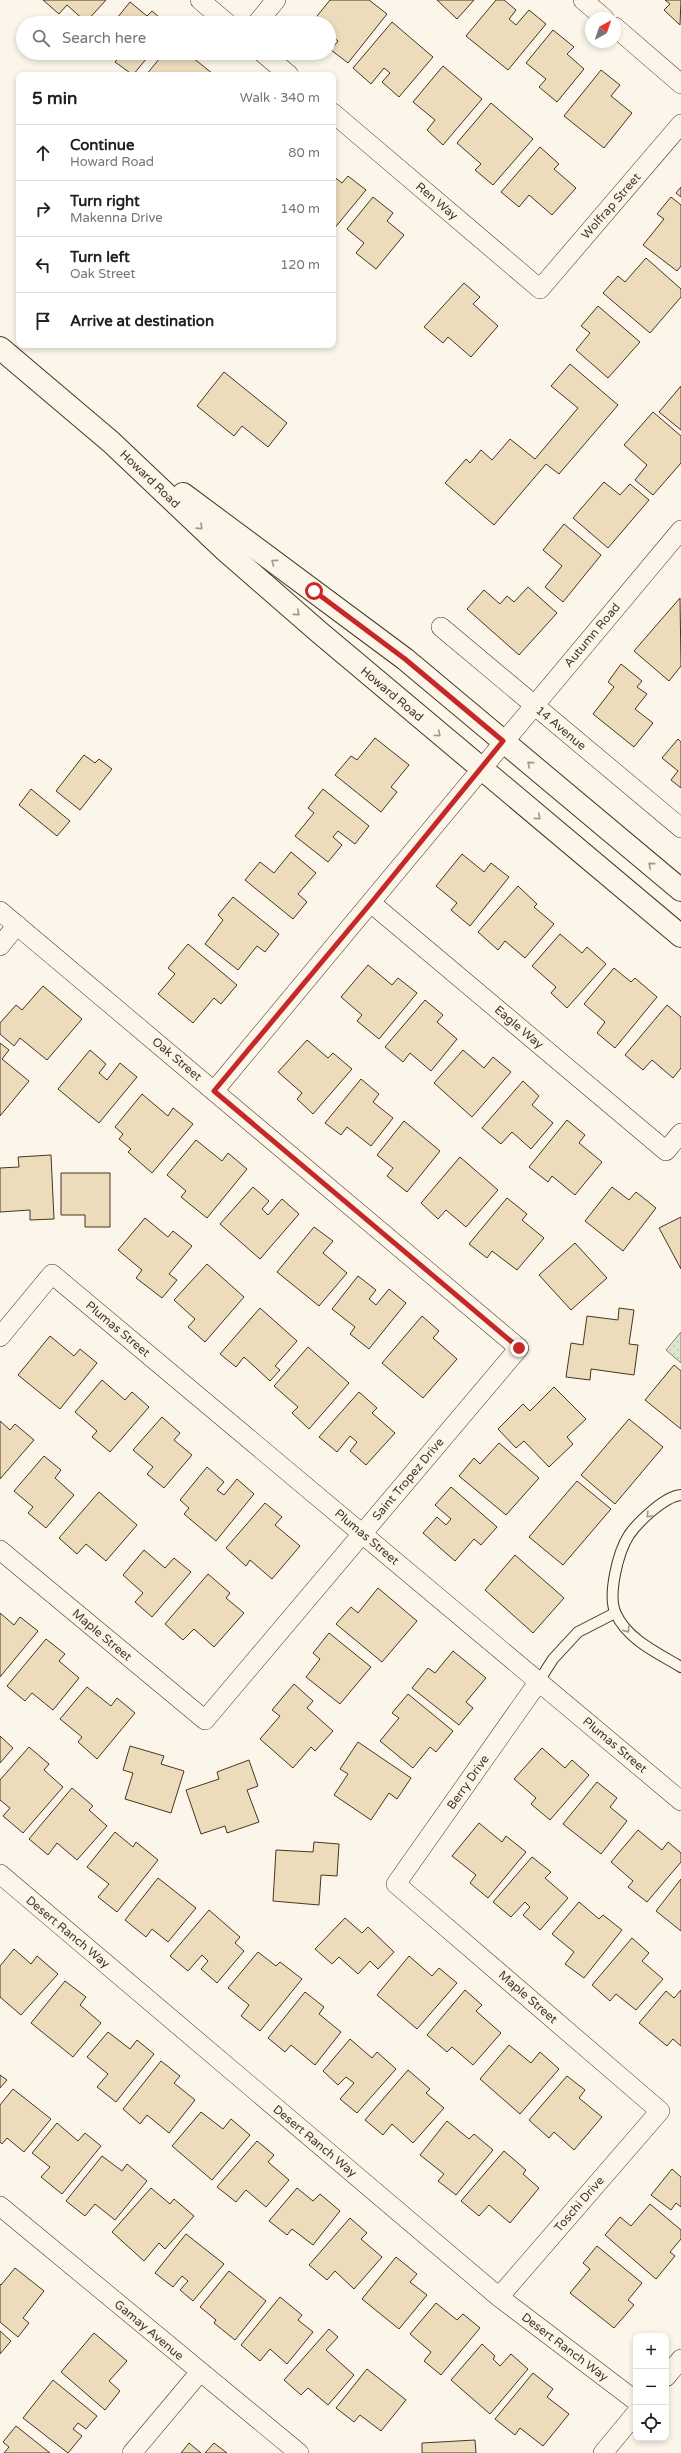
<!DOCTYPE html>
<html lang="en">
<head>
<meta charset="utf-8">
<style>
  :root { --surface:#fff; --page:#f2f2f2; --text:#202124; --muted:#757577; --line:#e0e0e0 }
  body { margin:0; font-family:"Varela Round",sans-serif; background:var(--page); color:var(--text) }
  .controls { position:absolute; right:12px; bottom:12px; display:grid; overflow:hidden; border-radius:8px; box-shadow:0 2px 6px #0003 }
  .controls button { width:36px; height:36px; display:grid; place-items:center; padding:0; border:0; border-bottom:1px solid var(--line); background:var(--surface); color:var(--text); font:20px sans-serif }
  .compass { position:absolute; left:585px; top:12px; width:36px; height:36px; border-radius:50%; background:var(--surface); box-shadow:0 2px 6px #0003; rotate:40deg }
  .stop { position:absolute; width:12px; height:12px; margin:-9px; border:3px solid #c62828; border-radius:50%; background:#fff }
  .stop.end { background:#c62828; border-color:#fff; box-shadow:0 1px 4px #0008 }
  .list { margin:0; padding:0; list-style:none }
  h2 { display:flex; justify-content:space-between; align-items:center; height:52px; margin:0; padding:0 16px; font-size:17px }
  h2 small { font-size:13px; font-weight:400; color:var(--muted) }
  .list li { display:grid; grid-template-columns:26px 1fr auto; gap:12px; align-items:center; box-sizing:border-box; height:56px; padding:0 16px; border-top:1px solid var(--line) }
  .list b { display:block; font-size:15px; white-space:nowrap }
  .list p { margin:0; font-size:13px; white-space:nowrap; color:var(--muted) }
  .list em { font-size:13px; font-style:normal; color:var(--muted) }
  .icon { flex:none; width:22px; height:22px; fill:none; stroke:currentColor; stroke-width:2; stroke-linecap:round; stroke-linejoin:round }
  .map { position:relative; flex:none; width:681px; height:2453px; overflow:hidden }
  .search { position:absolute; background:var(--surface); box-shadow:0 2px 6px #0003; left:16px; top:16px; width:320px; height:44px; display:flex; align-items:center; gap:10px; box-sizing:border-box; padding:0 14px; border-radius:22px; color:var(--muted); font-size:15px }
  .panel { position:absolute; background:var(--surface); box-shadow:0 2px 6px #0003; left:16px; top:72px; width:320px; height:276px; border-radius:8px }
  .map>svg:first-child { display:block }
  .grass { fill:url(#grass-dots); stroke:#887966 }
  .building { fill:#ecdcbc; stroke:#4a3520 }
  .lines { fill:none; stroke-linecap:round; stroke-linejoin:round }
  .lane-casing { stroke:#4a3520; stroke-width:12 }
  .street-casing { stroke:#4a3520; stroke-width:20 }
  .secondary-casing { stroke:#4a3520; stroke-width:24 }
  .lane { stroke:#fbf6e9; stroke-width:10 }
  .street { stroke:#fbf6e9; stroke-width:19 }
  .secondary { stroke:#fbf6e9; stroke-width:22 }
  .oneway { stroke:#a29684 }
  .route { stroke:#c62828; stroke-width:5 }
  .labels { text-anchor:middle; stroke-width:3; stroke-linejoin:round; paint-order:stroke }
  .street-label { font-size:12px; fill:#4a3520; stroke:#fbf6e9 }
</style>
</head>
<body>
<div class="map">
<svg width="681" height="2453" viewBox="0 0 681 2453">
  <defs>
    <pattern id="grass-dots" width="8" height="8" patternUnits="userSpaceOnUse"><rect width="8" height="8" fill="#dce7d0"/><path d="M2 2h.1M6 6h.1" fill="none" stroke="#bec7b2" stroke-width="1.8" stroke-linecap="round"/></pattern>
  </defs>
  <rect width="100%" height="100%" fill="#fbf6e9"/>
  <polygon class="grass" points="681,1332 681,1363 666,1350"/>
  <g class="building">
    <polygon points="43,0 106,0 86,22 67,5 59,14"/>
    <polygon points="330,0 369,0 387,14 348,63 331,50 338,41 329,34 329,23 313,21"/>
    <polygon points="437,0 474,0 457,19"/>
    <polygon points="496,0 504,0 516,10 509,19 516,25 529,10 546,24 508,70 466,36"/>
    <polygon points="665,0 681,0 680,25 664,10 670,4"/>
    <polygon points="130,2 147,16 152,11 166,23 113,23"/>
    <polygon points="392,22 433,57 399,97 382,82 390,73 384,68 371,84 353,68"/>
    <polygon points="553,30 574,47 567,54 584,69 557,102 539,87 546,79 526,63"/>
    <polygon points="120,53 151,53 133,75 115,62 121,55"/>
    <polygon points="164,53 195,53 192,57 213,74 146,75"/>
    <polygon points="443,66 482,99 443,145 427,130 435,120 413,102"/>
    <polygon points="601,70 620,85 611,96 632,113 604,148 564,116"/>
    <polygon points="491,103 533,139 493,185 475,170 481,164 457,143"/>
    <polygon points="540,147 559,164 554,169 576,188 552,215 529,195 519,207 501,192"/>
    <polygon points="333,176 342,183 348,176 366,190 333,230"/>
    <polygon points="681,187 681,197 676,193"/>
    <polygon points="373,197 393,213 387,221 404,235 376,269 356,253 364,243 347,229"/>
    <polygon points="671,197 681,205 681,266 677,271 643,245 664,219 657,214"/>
    <polygon points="646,258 681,289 681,297 650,333 603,293 618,276 625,282"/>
    <polygon points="464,283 480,297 473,304 498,326 471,357 448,337 443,343 424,327"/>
    <polygon points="598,306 640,342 608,378 576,350 590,333 581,326"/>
    <polygon points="570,364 618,405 559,474 546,464 494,525 445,483 466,459 470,463 481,450 492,460 510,439 535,459 578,408 551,386"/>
    <polygon points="224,372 287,423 268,447 242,426 234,436 197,406"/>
    <polygon points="681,386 681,430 659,412"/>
    <polygon points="653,412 681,436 681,463 653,495 635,480 647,465 624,445"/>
    <polygon points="604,482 620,495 630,484 649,500 608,548 573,518"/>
    <polygon points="564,524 601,555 563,602 545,587 562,566 543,550"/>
    <polygon points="528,587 557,613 519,655 467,609 484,590 500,604 507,596 514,602"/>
    <polygon points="680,598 681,666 669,681 634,651"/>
    <polygon points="621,664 642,681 637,687 647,694 635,709 653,723 634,747 593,714 614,687 608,682"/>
    <polygon points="375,738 409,765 391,787 397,792 381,812 335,775 351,756 357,760"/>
    <polygon points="678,739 681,742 681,788 671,780 678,771 662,758"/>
    <polygon points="84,755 95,763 99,759 112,769 80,810 56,791"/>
    <polygon points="31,789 70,821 57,836 19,805"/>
    <polygon points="323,789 369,826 355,844 338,831 333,837 342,845 328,862 295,836 314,813 308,808"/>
    <polygon points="291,852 316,873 298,894 307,902 293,919 245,880 260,862 274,873"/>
    <polygon points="462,854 484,872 491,863 509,877 470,926 451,910 457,903 436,886"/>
    <polygon points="518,886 537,904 534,907 554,924 525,958 505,941 498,950 478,932"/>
    <polygon points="233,897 279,934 265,952 257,946 238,970 205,944 223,920 218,915"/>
    <polygon points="560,934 582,953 587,947 606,964 567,1008 551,993 556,987 532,966"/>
    <polygon points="188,944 237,985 221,1004 214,998 193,1023 158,994 175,974 168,968"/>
    <polygon points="368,965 392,985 398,978 417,993 379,1039 357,1021 362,1015 341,997"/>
    <polygon points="614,968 631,982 635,978 657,997 615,1048 597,1033 605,1022 584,1004"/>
    <polygon points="43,986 82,1019 47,1060 20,1038 14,1046 0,1034 0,1023 16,1005 22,1010"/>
    <polygon points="425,1000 443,1015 437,1022 457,1039 431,1071 410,1053 403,1062 385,1047"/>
    <polygon points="667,1005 681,1017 681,1068 673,1078 652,1060 643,1070 625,1055"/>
    <polygon points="307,1040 328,1058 333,1053 352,1069 313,1114 297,1099 302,1093 278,1072"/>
    <polygon points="0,1043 9,1050 2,1059 29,1081 0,1116"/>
    <polygon points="90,1050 106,1064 99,1073 107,1080 120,1063 137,1077 99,1123 58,1089"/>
    <polygon points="463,1050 484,1068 493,1057 511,1072 472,1117 434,1083"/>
    <polygon points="361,1079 379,1094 373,1102 393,1118 371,1146 347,1127 341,1135 325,1123"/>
    <polygon points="523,1081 539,1096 532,1105 553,1123 531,1149 512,1132 501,1144 482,1128"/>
    <polygon points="142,1094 168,1116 173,1108 193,1124 152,1173 128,1152 131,1149 119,1139 123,1134 115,1127"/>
    <polygon points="567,1120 585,1135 579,1143 602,1162 575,1195 552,1176 548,1182 529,1167"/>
    <polygon points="404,1121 440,1151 407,1192 387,1176 393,1168 377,1155"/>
    <polygon points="196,1140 222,1161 228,1153 247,1169 207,1218 181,1197 186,1191 167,1175"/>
    <polygon points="51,1155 54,1219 30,1220 30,1210 0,1212 0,1168 19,1167 18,1157"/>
    <polygon points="460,1157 498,1190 466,1227 446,1210 438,1219 421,1203"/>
    <polygon points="61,1173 110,1173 110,1227 85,1227 85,1215 61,1215"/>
    <polygon points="253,1187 269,1201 262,1209 268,1215 282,1199 299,1214 260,1259 220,1224"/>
    <polygon points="612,1187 629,1200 636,1192 656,1208 623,1251 585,1221"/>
    <polygon points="507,1198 527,1214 522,1220 544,1238 517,1270 492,1251 487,1258 469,1244"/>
    <polygon points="681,1217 681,1269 659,1228"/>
    <polygon points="145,1218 168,1237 173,1231 192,1246 169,1274 177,1280 162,1298 136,1278 142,1270 118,1250"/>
    <polygon points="314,1227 333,1241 323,1253 347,1273 319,1306 277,1272"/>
    <polygon points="575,1243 607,1278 571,1310 539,1275"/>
    <polygon points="207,1264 244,1297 205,1342 188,1327 195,1319 174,1300"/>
    <polygon points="358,1276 376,1290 369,1299 376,1305 389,1289 406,1303 369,1349 350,1334 355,1327 332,1309"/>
    <polygon points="260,1308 297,1341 275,1366 280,1370 270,1381 244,1357 236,1367 220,1354"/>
    <polygon points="619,1308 634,1310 629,1344 638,1345 634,1375 591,1369 590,1380 566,1377 571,1343 583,1345 587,1316 618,1320"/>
    <polygon points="422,1316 439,1331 433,1338 457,1359 423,1398 382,1363"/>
    <polygon points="50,1336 74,1356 80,1349 97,1363 60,1409 18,1375"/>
    <polygon points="308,1347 349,1383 309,1429 292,1413 298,1407 274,1386"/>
    <polygon points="674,1365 681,1371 681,1429 645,1400"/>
    <polygon points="102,1380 125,1400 132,1392 149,1407 110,1452 92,1437 97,1431 75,1412"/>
    <polygon points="554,1387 586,1419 567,1437 573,1444 549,1467 524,1441 516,1448 498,1429 523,1404 530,1411"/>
    <polygon points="359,1392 377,1408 372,1413 395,1433 366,1465 350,1451 357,1442 350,1436 337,1452 319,1437"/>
    <polygon points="162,1417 180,1433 174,1440 192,1455 164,1488 147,1474 153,1467 133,1450"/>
    <polygon points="629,1419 663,1447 615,1504 581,1475"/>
    <polygon points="0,1421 10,1430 15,1424 34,1440 0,1479"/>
    <polygon points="499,1443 539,1478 506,1515 459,1476 474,1458 480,1464"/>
    <polygon points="44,1456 61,1470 55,1478 74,1495 46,1528 28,1513 33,1507 14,1491"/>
    <polygon points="207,1467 224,1482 217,1490 224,1495 237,1479 254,1494 216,1541 184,1514 189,1508 180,1500"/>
    <polygon points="577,1481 611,1509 563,1565 529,1537"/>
    <polygon points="451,1487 497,1527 481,1545 474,1539 455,1561 423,1533 437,1517 446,1525 451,1519 435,1505"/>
    <polygon points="99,1492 137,1525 106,1561 86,1544 77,1554 59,1538"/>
    <polygon points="265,1503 282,1517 275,1525 300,1546 272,1579 250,1560 246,1566 226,1548"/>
    <polygon points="144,1550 165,1568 174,1558 191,1572 152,1617 135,1602 143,1593 123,1575"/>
    <polygon points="515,1555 564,1598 533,1633 485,1590"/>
    <polygon points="208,1574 230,1593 226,1598 244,1613 214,1647 194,1629 183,1640 165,1624"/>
    <polygon points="378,1588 417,1621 382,1662 336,1624 351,1607 358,1613"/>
    <polygon points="0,1613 14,1625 20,1617 38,1631 0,1677"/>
    <polygon points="329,1633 371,1667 340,1704 306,1677 320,1659 313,1653"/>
    <polygon points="46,1639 65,1654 59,1661 79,1678 53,1710 32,1693 25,1701 7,1686"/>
    <polygon points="453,1651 486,1678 466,1702 473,1708 459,1725 412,1688 428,1668 435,1673"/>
    <polygon points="294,1684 313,1701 307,1708 333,1731 315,1751 311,1747 293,1768 260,1739 280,1716 272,1710"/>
    <polygon points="87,1687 111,1706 117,1698 135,1713 97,1759 78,1742 82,1737 60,1719"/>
    <polygon points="408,1694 453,1731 436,1752 430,1747 413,1768 380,1741 399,1718 392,1713"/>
    <polygon points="0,1736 13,1748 0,1763"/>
    <polygon points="358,1742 411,1778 397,1799 389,1793 371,1820 334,1795 348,1774 340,1769"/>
    <polygon points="130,1746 164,1756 161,1764 184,1771 171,1813 125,1799 133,1773 123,1770"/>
    <polygon points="29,1747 49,1764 44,1770 63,1787 23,1833 3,1816 10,1808 0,1800 0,1780"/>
    <polygon points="542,1748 565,1768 572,1760 589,1775 550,1820 531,1804 536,1798 514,1779"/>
    <polygon points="249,1760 258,1786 247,1790 259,1822 227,1833 225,1826 201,1834 186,1790 219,1779 217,1772"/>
    <polygon points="597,1782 617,1798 610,1807 627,1821 601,1854 563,1824"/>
    <polygon points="72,1788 93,1806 89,1810 107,1826 77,1860 57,1843 48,1855 29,1839"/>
    <polygon points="479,1823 502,1842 506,1836 526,1852 488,1898 470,1883 476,1875 452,1856"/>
    <polygon points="638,1830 662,1850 668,1842 681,1853 681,1862 647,1902 628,1887 633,1881 611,1862"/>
    <polygon points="115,1832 133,1847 136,1842 158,1860 117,1912 98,1897 109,1884 87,1867"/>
    <polygon points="314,1842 339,1844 337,1876 321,1875 319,1905 273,1901 276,1850 313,1852"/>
    <polygon points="532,1857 551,1872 545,1878 568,1898 540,1930 523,1915 530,1907 525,1902 511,1917 493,1902"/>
    <polygon points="158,1878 196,1908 168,1942 152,1929 146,1937 125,1920"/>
    <polygon points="681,1879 681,1931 656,1911"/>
    <polygon points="579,1902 599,1919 603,1915 622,1930 584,1978 565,1964 574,1952 552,1934"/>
    <polygon points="209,1910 240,1937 235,1943 244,1951 217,1983 201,1969 208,1961 202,1955 188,1971 170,1956"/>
    <polygon points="345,1918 362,1933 368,1927 394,1952 378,1969 370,1961 358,1974 339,1957 332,1964 315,1949"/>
    <polygon points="632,1938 649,1953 642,1961 663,1979 636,2010 616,1994 610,2001 592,1985"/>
    <polygon points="14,1949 31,1964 37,1956 58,1974 21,2015 0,1997 0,1966"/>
    <polygon points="258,1952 276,1966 280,1962 302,1979 260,2031 241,2016 249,2005 228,1988"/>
    <polygon points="409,1956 432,1976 439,1968 457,1983 417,2029 377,1995"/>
    <polygon points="65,1981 86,1997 80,2005 101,2023 73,2057 31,2023"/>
    <polygon points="465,1990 482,2005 476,2011 501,2033 473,2065 452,2047 447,2052 427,2035"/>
    <polygon points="681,1990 681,2046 673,2039 667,2046 639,2023 666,1991 674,1998"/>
    <polygon points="305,1992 324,2007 319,2014 341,2032 315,2065 291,2045 285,2052 268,2038"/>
    <polygon points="108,2032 130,2049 137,2040 154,2054 116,2102 97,2087 108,2074 87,2057"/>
    <polygon points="350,2039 372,2058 377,2052 396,2069 357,2113 340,2099 354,2083 346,2077 338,2085 323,2071"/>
    <polygon points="509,2045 531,2063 540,2052 559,2069 520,2114 480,2079"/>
    <polygon points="161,2061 180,2076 174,2083 195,2100 169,2133 147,2115 140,2124 123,2109"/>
    <polygon points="408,2070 430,2089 426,2093 444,2108 413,2143 392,2124 383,2135 365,2120"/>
    <polygon points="0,2075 7,2080 0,2088"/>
    <polygon points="567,2076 585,2090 579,2098 602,2117 574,2150 554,2132 549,2138 529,2120"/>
    <polygon points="13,2089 51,2119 24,2152 7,2138 2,2144 0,2142 0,2105"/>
    <polygon points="201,2112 223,2129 231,2119 250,2135 212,2180 172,2146"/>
    <polygon points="447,2121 469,2139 474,2134 493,2150 456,2195 438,2181 444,2174 420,2155"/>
    <polygon points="57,2123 78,2141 85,2133 101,2146 62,2194 41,2177 50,2167 32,2153"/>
    <polygon points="257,2141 274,2155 268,2162 289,2180 266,2207 246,2190 236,2202 217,2187"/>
    <polygon points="504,2151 526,2170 523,2174 539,2188 510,2223 489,2205 479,2216 461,2201"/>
    <polygon points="102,2156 122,2171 127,2164 147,2181 115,2220 95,2204 85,2216 66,2201"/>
    <polygon points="672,2169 681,2177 681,2207 676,2203 671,2210 651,2195"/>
    <polygon points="151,2188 170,2204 174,2199 194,2216 165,2249 159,2243 144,2261 112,2232"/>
    <polygon points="297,2188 313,2201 320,2194 340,2211 313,2245 292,2229 287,2235 269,2221"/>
    <polygon points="650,2204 681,2230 681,2239 670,2252 675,2256 656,2279 605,2235 620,2217 631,2226"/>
    <polygon points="350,2218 367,2233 361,2239 382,2257 354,2289 335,2271 327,2280 309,2265"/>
    <polygon points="186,2234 224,2264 193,2301 180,2290 188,2281 182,2276 173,2287 155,2273"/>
    <polygon points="597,2246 642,2283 628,2300 634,2305 614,2328 570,2293 590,2269 583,2263"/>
    <polygon points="396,2257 417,2274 410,2282 427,2295 399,2329 362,2299"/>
    <polygon points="15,2268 44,2291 23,2318 29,2323 18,2337 0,2322 0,2284 1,2285"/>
    <polygon points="229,2271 266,2301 235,2340 214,2323 216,2320 200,2307"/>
    <polygon points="280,2297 302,2315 298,2320 313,2332 287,2364 270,2349 260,2361 241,2345"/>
    <polygon points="436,2303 457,2320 463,2314 480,2328 441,2375 424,2361 431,2352 410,2334"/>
    <polygon points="329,2329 338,2337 326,2350 354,2375 328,2405 308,2388 301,2395 284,2380"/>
    <polygon points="0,2331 11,2341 0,2354"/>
    <polygon points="94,2333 127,2361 109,2381 120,2391 105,2410 61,2372"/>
    <polygon points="482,2344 495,2356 493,2359 500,2366 511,2354 528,2369 490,2414 451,2380"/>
    <polygon points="367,2369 406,2400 381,2431 360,2415 354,2422 336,2408"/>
    <polygon points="533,2373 553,2389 547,2397 569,2414 543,2446 520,2428 515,2435 495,2419"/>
    <polygon points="53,2380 97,2416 86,2429 78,2423 73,2429 82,2436 68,2453 23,2418"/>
    <polygon points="16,2426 50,2453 4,2453 9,2447 3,2442"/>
    <polygon points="475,2440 476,2453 422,2453 422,2443"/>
    <polygon points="189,2443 201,2453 181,2453"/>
    <polygon points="214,2443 227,2453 205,2453"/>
  </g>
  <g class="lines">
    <g class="lane-casing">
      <g id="lane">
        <path d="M681,1495C665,1496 638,1522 629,1535C618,1552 607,1596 616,1614C628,1640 658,1653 681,1667"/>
        <polyline points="539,1681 553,1659 578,1632 615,1613"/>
      </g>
    </g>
    <g class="street-casing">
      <g id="street">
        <polyline points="200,0 227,23"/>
        <polyline points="583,0 604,18"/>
        <polyline points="257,23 276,0"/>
        <polyline points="615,27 681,84"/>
        <polyline points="263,53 289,75"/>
        <polyline points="333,113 540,289 681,124"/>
        <polyline points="441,627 681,828"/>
        <polyline points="371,903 666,1151 681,1133"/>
        <polyline points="0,911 519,1348 205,1720 0,1550"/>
        <polyline points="0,946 17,925"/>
        <path d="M214,1091C371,904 524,716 681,530"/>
        <polyline points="0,1337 52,1274 681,1801"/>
        <polyline points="0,1874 499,2297 636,2401"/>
        <polyline points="0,2206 299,2453"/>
        <polyline points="499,2297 660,2111 396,1884 539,1681"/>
        <polyline points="666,2377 681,2359"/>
        <polyline points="132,2453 200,2372"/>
        <polyline points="603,2453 636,2413"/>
      </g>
    </g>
    <g class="secondary-casing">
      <g id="secondary">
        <polyline points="0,348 111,442 226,551 319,632 681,936"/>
        <polyline points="183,494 405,659 681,890"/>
      </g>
    </g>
    <use href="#lane" class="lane"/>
    <use href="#street" class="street"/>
    <use href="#secondary" class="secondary"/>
  </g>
  <defs><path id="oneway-chevron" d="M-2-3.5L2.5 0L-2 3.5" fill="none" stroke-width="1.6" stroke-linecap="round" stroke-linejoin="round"/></defs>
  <g class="oneway">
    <use href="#oneway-chevron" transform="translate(200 527) rotate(44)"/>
    <use href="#oneway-chevron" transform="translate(274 562) rotate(-143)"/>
    <use href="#oneway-chevron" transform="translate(297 613) rotate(41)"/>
    <use href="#oneway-chevron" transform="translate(438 734) rotate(40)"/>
    <use href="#oneway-chevron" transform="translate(530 764) rotate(-140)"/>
    <use href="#oneway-chevron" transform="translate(538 817) rotate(40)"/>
    <use href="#oneway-chevron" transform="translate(651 865) rotate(-140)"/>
    <use href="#oneway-chevron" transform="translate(649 1515) rotate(134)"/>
    <use href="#oneway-chevron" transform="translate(627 1630) rotate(55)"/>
  </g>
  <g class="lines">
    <polyline class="route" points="314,591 405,659 503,741 371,903 214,1091 519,1348"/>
  </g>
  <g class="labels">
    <g class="street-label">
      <text transform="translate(437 201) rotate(40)" y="4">Ren Way</text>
      <text transform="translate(611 206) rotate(-49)" y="4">Wolfrap Street</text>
      <text transform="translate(150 479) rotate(44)" y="4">Howard Road</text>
      <text transform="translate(592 635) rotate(-50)" y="4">Autumn Road</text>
      <text transform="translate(392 694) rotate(40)" y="4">Howard Road</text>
      <text transform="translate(561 728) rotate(40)" y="4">14 Avenue</text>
      <text transform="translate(519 1027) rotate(40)" y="4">Eagle Way</text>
      <text transform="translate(177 1059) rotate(40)" y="4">Oak Street</text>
      <text transform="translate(118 1329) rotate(40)" y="4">Plumas Street</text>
      <text transform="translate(408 1479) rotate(-50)" y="4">Saint Tropez Drive</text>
      <text transform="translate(367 1537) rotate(40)" y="4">Plumas Street</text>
      <text transform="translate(102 1635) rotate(40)" y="4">Maple Street</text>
      <text transform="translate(615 1745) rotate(40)" y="4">Plumas Street</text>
      <text transform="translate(468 1782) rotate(-55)" y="4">Berry Drive</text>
      <text transform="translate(68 1932) rotate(40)" y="4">Desert Ranch Way</text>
      <text transform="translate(528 1997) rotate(41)" y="4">Maple Street</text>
      <text transform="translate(315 2141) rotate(40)" y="4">Desert Ranch Way</text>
      <text transform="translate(579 2204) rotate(-49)" y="4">Toschi Drive</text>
      <text transform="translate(149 2330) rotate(40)" y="4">Gamay Avenue</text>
      <text transform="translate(565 2347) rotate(37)" y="4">Desert Ranch Way</text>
    </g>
  </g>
</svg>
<div class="controls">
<button>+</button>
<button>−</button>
<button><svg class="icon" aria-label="locate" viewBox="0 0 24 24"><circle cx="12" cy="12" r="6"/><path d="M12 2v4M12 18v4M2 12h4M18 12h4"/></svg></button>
</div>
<svg class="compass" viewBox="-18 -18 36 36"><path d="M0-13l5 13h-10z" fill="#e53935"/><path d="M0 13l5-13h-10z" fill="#757577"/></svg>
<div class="stop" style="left:314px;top:591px"></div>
<div class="stop end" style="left:519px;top:1348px"></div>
<div class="search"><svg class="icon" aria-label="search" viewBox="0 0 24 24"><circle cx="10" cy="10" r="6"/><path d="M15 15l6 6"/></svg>Search here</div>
<section class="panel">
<h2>5 min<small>Walk · 340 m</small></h2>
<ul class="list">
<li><svg class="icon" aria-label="ahead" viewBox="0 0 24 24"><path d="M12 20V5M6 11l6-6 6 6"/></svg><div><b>Continue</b><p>Howard Road</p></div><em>80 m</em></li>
<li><svg class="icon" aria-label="right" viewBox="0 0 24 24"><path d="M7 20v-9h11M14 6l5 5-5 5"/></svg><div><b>Turn right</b><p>Makenna Drive</p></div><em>140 m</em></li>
<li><svg class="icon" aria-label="left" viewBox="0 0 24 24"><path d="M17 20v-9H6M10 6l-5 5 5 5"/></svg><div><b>Turn left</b><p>Oak Street</p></div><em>120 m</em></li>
<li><svg class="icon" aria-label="arrive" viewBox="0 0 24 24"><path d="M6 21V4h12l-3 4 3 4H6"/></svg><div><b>Arrive at destination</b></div></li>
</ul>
</section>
</div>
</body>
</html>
